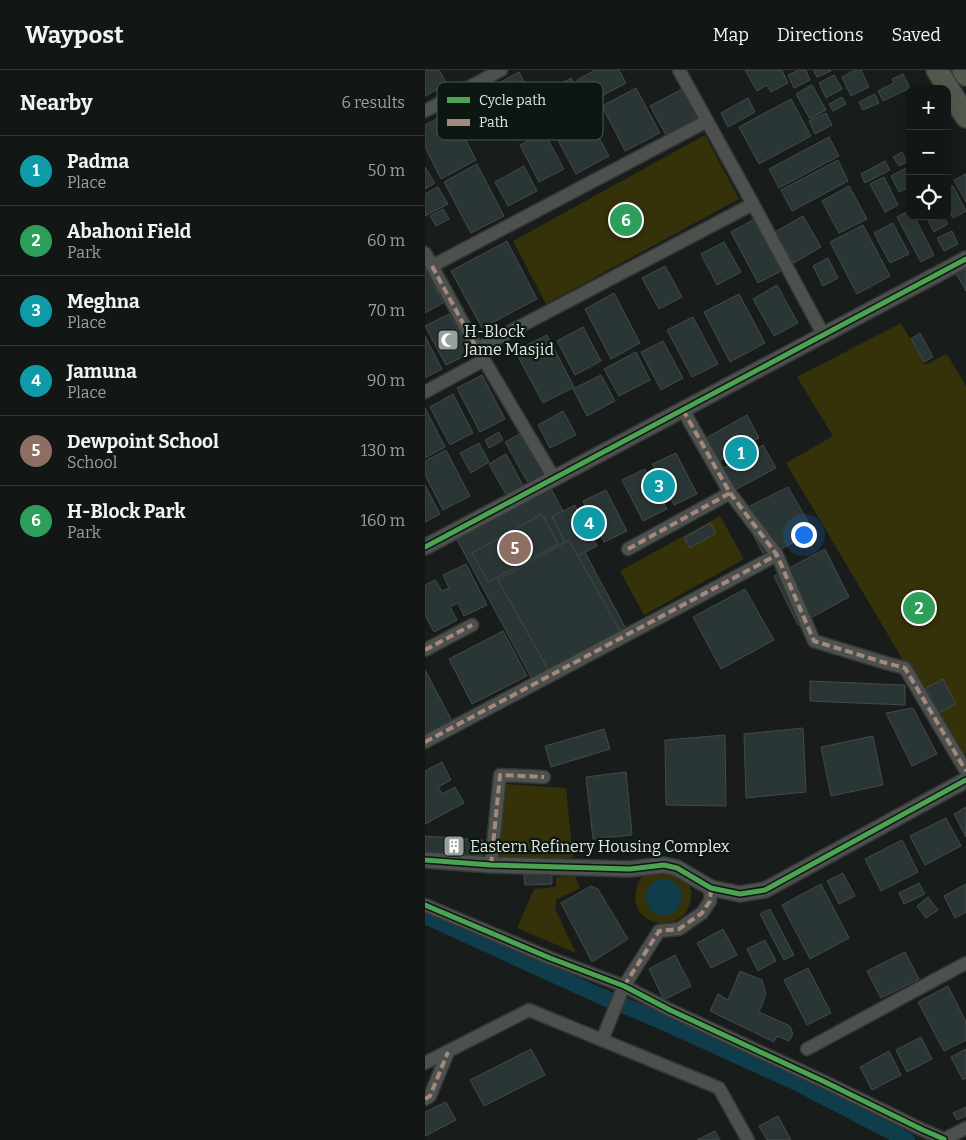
<!DOCTYPE html>
<html lang="en">
<head>
<meta charset="utf-8">
<style>
  :root { --surface:#121614; --page:#1f2322; --text:#f1f3f6; --muted:#9c9fa0; --line:#313534; --accent:#0f766e }
  body { margin:0; font-family:Bitter,serif; background:var(--page); color:var(--text) }
  .controls { position:absolute; right:15px; top:15px; display:grid; overflow:hidden; border-radius:10px; box-shadow:0 5px 20px #0002 }
  .controls button { width:45px; height:45px; display:grid; place-items:center; padding:0; border:0; border-bottom:1px solid var(--line); background:var(--surface); color:var(--text); font:25px sans-serif }
  .you { position:absolute; left:378px; top:464px; width:18px; height:18px; margin:-12px; border:4px solid #fff; border-radius:50%; background:#1a73e8; box-shadow:0 0 0 8px #1a73e833 }
  .badge { display:grid; place-items:center; width:32px; height:32px; border-radius:50%; background:var(--accent); color:#fff; font-size:16px; font-weight:700 }
  .pin { position:absolute; translate:-50% -50%; border:2px solid #fff; box-shadow:0 1px 5px #0006 }
  .list { margin:0; padding:0; list-style:none }
  h2 { display:flex; justify-content:space-between; align-items:center; height:65px; margin:0; padding:0 20px; font-size:21px }
  h2 small { font-size:16px; font-weight:400; color:var(--muted) }
  .list li { display:grid; grid-template-columns:32px 1fr auto; gap:15px; align-items:center; box-sizing:border-box; height:70px; padding:0 20px; border-top:1px solid var(--line) }
  .list b { display:block; font-size:19px; white-space:nowrap }
  .list p { margin:0; font-size:16px; white-space:nowrap; color:var(--muted) }
  .list em { font-size:16px; font-style:normal; color:var(--muted) }
  .icon { flex:none; width:28px; height:28px; fill:none; stroke:currentColor; stroke-width:2; stroke-linecap:round; stroke-linejoin:round }
  .map { position:relative; flex:none; width:541px; height:1070px; overflow:hidden }
  header { display:flex; align-items:center; gap:30px; box-sizing:border-box; height:70px; padding:0 25px; background:var(--surface); border-bottom:1px solid var(--line) }
  header strong { font-size:24px }
  nav { display:flex; gap:28px; margin-inline-start:auto; font-size:18px }
  main { display:flex }
  aside { flex:1; background:var(--surface) }
  .map>svg:first-child { display:block }
  .green { fill:#353109 }
  .water { fill:#0f3d4b }
  .lines { fill:none; stroke-linecap:round; stroke-linejoin:round }
  .canal { stroke:#0f3d4b; stroke-width:16 }
  .building { fill:#2a3635; stroke:#444a49 }
  .minor-casing { stroke:#343735; stroke-width:15 }
  .tertiary-casing { stroke:#343735; stroke-width:18 }
  .trunk-casing { stroke:#343735; stroke-width:24 }
  .minor { stroke:#4c514e; stroke-width:12 }
  .tertiary { stroke:#4c514e; stroke-width:15 }
  .trunk { stroke:#525a4e; stroke-width:21 }
  .quiet { stroke:#a5887d; stroke-width:4; stroke-dasharray:8 4; stroke-linecap:butt }
  .cycleway-casing { stroke:#0c1712; stroke-width:8 }
  .cycleway { stroke:#4ca352; stroke-width:5 }
  .labels { text-anchor:middle; stroke-width:4.5; stroke-linejoin:round; paint-order:stroke }
  .poi-label { font-size:16px; fill:#dfe6e2; stroke:#0c1712; text-anchor:start }
  .key { fill:#0c1712; stroke:#4b5550; stroke-width:1 }
  .key-label { font-size:14px; fill:#dfe6e2 }
</style>
</head>
<body>
<header>
<strong>Waypost</strong>
<nav><a>Map</a><a>Directions</a><a>Saved</a></nav>
</header>
<main>
<aside>
<h2>Nearby<small>6 results</small></h2>
<ul class="list">
<li><span class="badge" style="background:#0f9aa8">1</span><div><b>Padma</b><p>Place</p></div><em>50 m</em></li>
<li><span class="badge" style="background:#2e9e5b">2</span><div><b>Abahoni Field</b><p>Park</p></div><em>60 m</em></li>
<li><span class="badge" style="background:#0f9aa8">3</span><div><b>Meghna</b><p>Place</p></div><em>70 m</em></li>
<li><span class="badge" style="background:#0f9aa8">4</span><div><b>Jamuna</b><p>Place</p></div><em>90 m</em></li>
<li><span class="badge" style="background:#8d6e63">5</span><div><b>Dewpoint School</b><p>School</p></div><em>130 m</em></li>
<li><span class="badge" style="background:#2e9e5b">6</span><div><b>H-Block Park</b><p>Park</p></div><em>160 m</em></li>
</ul>
</aside>
<div class="map">
<svg width="541" height="1070" viewBox="0 0 541 1070">
  <rect width="100%" height="100%" fill="#181d1b"/>
  <g class="green">
    <polygon points="280,65 314,129 121,234 88,171"/>
    <polygon points="476,253 500,295 522,284 541,316 541,683 535,686 361,393 408,366 372,307"/>
    <polygon points="295,446 319,489 219,545 195,501"/>
    <polygon points="81,714 141,718 148,788 74,788"/>
    <path d="M238,797C253,805 269,809 266,829C261,866 204,858 211,821C212,815 215,808 220,804C225,800 233,799 238,797Z"/>
    <polygon points="150,806 155,818 131,830 130,839 151,883 92,858 109,819 131,817 131,807"/>
  </g>
  <circle class="water" cx="239" cy="827" r="18"/>
  <g class="lines">
    <polyline class="canal" points="0,846 173,925 229,948 370,1012 482,1070"/>
  </g>
  <g class="building">
    <polygon points="0,0 14,0 22,14 0,26"/>
    <polygon points="170,0 194,0 201,13 164,33 152,10"/>
    <polygon points="320,0 357,0 363,13 346,22 342,15 332,21"/>
    <polygon points="374,0 381,0 385,10 369,18 363,5"/>
    <polygon points="388,0 406,0 406,1 392,7"/>
    <polygon points="430,0 436,0 444,17 426,26 417,7"/>
    <polygon points="94,2 121,53 88,70 61,20"/>
    <polygon points="478,4 485,18 458,31 453,21 469,13 467,9"/>
    <polygon points="409,5 417,19 401,28 394,13"/>
    <polygon points="146,8 159,33 126,51 113,26"/>
    <polygon points="387,15 401,40 385,49 371,24"/>
    <polygon points="211,18 235,63 200,81 177,36"/>
    <polygon points="259,18 274,48 241,65 225,36"/>
    <polygon points="450,24 454,33 438,40 434,32"/>
    <polygon points="417,27 421,34 408,41 404,34"/>
    <polygon points="323,28 330,42 303,57 296,43"/>
    <polygon points="366,29 386,66 334,94 314,57"/>
    <polygon points="159,40 184,86 151,104 126,57"/>
    <polygon points="26,41 51,90 16,109 0,77 0,55"/>
    <polygon points="401,43 407,55 390,64 384,51"/>
    <polygon points="119,62 139,99 114,112 95,75"/>
    <polygon points="404,67 414,86 354,118 344,99"/>
    <polygon points="477,82 482,92 474,96 468,87"/>
    <polygon points="413,90 423,111 367,141 356,120"/>
    <polygon points="460,91 465,100 440,113 436,104"/>
    <polygon points="52,94 79,146 46,163 19,112"/>
    <polygon points="99,96 112,121 83,136 70,112"/>
    <polygon points="485,96 485,117 474,122 466,106"/>
    <polygon points="0,97 10,113 0,119"/>
    <polygon points="541,104 541,132 529,110"/>
    <polygon points="459,107 473,135 460,142 445,114"/>
    <polygon points="424,116 442,149 414,163 397,131"/>
    <polygon points="528,116 541,141 528,148 522,137 522,119"/>
    <polygon points="13,117 23,134 0,146 0,124"/>
    <polygon points="18,139 24,149 11,156 5,146"/>
    <polygon points="485,140 485,146 489,146 509,185 496,192 472,147"/>
    <polygon points="339,144 366,196 333,213 306,162"/>
    <polygon points="378,146 396,177 369,193 350,162"/>
    <polygon points="501,146 518,146 523,154 509,162"/>
    <polygon points="468,153 484,184 465,193 449,163"/>
    <polygon points="438,155 465,206 432,224 405,172"/>
    <polygon points="527,161 533,174 519,181 512,168"/>
    <polygon points="82,171 112,229 57,258 26,201"/>
    <polygon points="299,172 316,202 292,215 276,184"/>
    <polygon points="403,188 413,208 398,216 388,196"/>
    <polygon points="541,191 541,221 528,198"/>
    <polygon points="240,196 257,227 234,239 217,208"/>
    <polygon points="0,198 18,233 0,243"/>
    <polygon points="352,215 373,253 349,266 328,229"/>
    <polygon points="189,223 215,273 186,289 160,239"/>
    <polygon points="314,224 340,273 305,292 279,242"/>
    <polygon points="24,244 45,283 21,295 0,256"/>
    <polygon points="268,247 293,294 267,307 242,260"/>
    <polygon points="158,257 176,291 150,305 132,271"/>
    <polygon points="495,263 508,287 499,292 486,269"/>
    <polygon points="122,265 149,317 118,333 90,281"/>
    <polygon points="0,266 17,299 0,308"/>
    <polygon points="238,271 258,308 236,320 216,282"/>
    <polygon points="211,282 225,310 194,326 179,299"/>
    <polygon points="57,305 80,349 55,362 32,318"/>
    <polygon points="176,305 190,331 162,346 148,319"/>
    <polygon points="28,324 48,363 25,375 5,337"/>
    <polygon points="0,338 20,377 0,388"/>
    <polygon points="138,341 151,365 125,378 113,355"/>
    <polygon points="322,345 334,368 322,374 327,382 338,375 351,398 310,420 298,398 311,391 307,383 294,391 281,368"/>
    <polygon points="74,362 78,370 64,378 60,370"/>
    <polygon points="98,362 123,408 106,418 80,372"/>
    <polygon points="54,373 64,392 46,403 35,383"/>
    <polygon points="21,380 45,426 18,440 0,405 0,391"/>
    <polygon points="251,383 272,424 249,435 242,422 235,426 242,439 218,451 197,410 220,399 226,411 234,407 227,394"/>
    <polygon points="81,384 101,421 84,430 64,394"/>
    <polygon points="0,415 15,444 0,452"/>
    <polygon points="125,417 201,559 107,609 31,468"/>
    <polygon points="363,417 389,462 340,487 315,441"/>
    <polygon points="181,420 202,461 179,472 172,459 165,463 172,476 148,488 127,447 150,435 156,448 164,444 158,431"/>
    <polygon points="117,444 133,474 63,512 47,483"/>
    <polygon points="285,453 291,463 265,478 259,468"/>
    <polygon points="144,470 195,561 124,601 73,510"/>
    <polygon points="400,479 424,527 373,555 349,506"/>
    <polygon points="41,494 62,535 39,546 33,533 25,537 32,550 9,562 0,545 0,515 10,510 17,521 24,518 18,505"/>
    <polygon points="320,519 349,570 296,599 268,547"/>
    <polygon points="78,561 102,606 47,634 24,589"/>
    <polygon points="0,600 27,651 0,665"/>
    <polygon points="518,609 531,634 514,643 501,618"/>
    <polygon points="385,611 480,615 480,635 385,631"/>
    <polygon points="488,638 512,684 487,696 461,643"/>
    <polygon points="378,658 381,722 321,728 319,664"/>
    <polygon points="179,659 185,679 126,697 120,676"/>
    <polygon points="300,665 301,736 241,735 240,670"/>
    <polygon points="448,666 458,715 406,726 396,677"/>
    <polygon points="17,692 26,710 13,717 17,724 30,717 39,733 0,754 0,734 2,733 0,730 0,701"/>
    <polygon points="201,702 207,765 168,769 161,707"/>
    <polygon points="541,737 541,767 529,744"/>
    <polygon points="521,748 536,776 500,795 485,766"/>
    <polygon points="0,766 58,770 57,786 0,782"/>
    <polygon points="477,770 493,802 456,821 440,789"/>
    <polygon points="418,803 430,826 414,834 402,811"/>
    <polygon points="127,804 127,814 100,815 99,805"/>
    <polygon points="494,813 500,824 479,834 474,823"/>
    <polygon points="396,814 424,868 385,889 357,835"/>
    <polygon points="541,814 541,842 530,848 519,826"/>
    <polygon points="166,816 173,819 203,869 167,892 136,833"/>
    <polygon points="503,827 513,840 501,848 492,836"/>
    <polygon points="345,839 369,885 359,890 335,844"/>
    <polygon points="298,859 312,885 286,898 272,873"/>
    <polygon points="340,870 351,891 333,901 322,879"/>
    <polygon points="480,882 494,909 456,928 442,901"/>
    <polygon points="250,885 266,916 239,930 224,899"/>
    <polygon points="383,898 406,943 382,955 359,910"/>
    <polygon points="315,901 337,910 341,924 334,942 365,956 368,964 364,971 352,966 349,972 285,941 293,924 303,930"/>
    <polygon points="523,916 541,952 541,970 519,981 493,932"/>
    <polygon points="496,967 507,989 482,1002 471,980"/>
    <polygon points="106,979 120,1005 59,1036 45,1010"/>
    <polygon points="541,979 541,1008 538,1010 526,987"/>
    <polygon points="464,981 476,1005 447,1020 435,997"/>
    <polygon points="21,1032 31,1050 0,1066 0,1042"/>
    <polygon points="541,1037 541,1046 532,1050 528,1043"/>
    <polygon points="353,1046 366,1070 342,1070 334,1056"/>
    <polygon points="290,1061 295,1070 272,1070"/>
  </g>
  <g class="lines">
    <g class="minor-casing">
      <g id="minor">
        <polyline points="254,0 328,134"/>
        <polyline points="0,41 76,0"/>
        <polyline points="0,183 56,286"/>
        <polyline points="7,196 282,51"/>
        <polyline points="52,279 328,134 398,264"/>
        <polyline points="0,322 59,290 129,408"/>
        <polyline points="305,423 352,485 389,571 461,593 480,598 541,701"/>
        <polyline points="203,479 305,423 258,340"/>
        <polyline points="0,580 47,555"/>
        <polyline points="0,672 352,485"/>
        <polyline points="66,795 75,705 119,707"/>
        <polyline points="0,835 125,888 199,916 245,940 400,1012 498,1060 519,1069"/>
        <polyline points="177,970 199,916 234,861 254,859 277,843 285,831 286,818"/>
        <polyline points="382,979 541,893"/>
        <polyline points="0,993 104,940 294,1018 323,1070"/>
        <polyline points="0,1029 5,1026 23,982"/>
        <polyline points="518,1070 541,1058"/>
      </g>
    </g>
    <g class="tertiary-casing">
      <g id="tertiary">
        <polyline points="0,477 541,189"/>
        <polyline points="0,790 66,795 205,799 239,795 252,798 286,818 315,824 340,820 541,710"/>
      </g>
    </g>
    <g class="trunk-casing">
      <g id="trunk">
        <polyline points="512,0 541,47"/>
        <polyline points="538,0 541,5"/>
      </g>
    </g>
    <use href="#minor" class="minor"/>
    <use href="#tertiary" class="tertiary"/>
    <use href="#trunk" class="trunk"/>
    <g class="quiet">
      <polyline points="7,196 52,279"/>
      <polyline points="305,423 352,485 389,571 461,593 480,598 541,701"/>
      <polyline points="203,479 305,423 258,340"/>
      <polyline points="0,580 47,555"/>
      <polyline points="0,672 352,485"/>
      <polyline points="66,795 75,705 119,707"/>
      <polyline points="199,916 234,861 254,859 277,843 285,831 286,818"/>
      <polyline points="0,1029 5,1026 23,982"/>
    </g>
    <g class="cycleway-casing">
      <g id="cycleway">
        <polyline points="0,477 541,189"/>
        <polyline points="0,790 66,795 205,799 239,795 252,798 286,818 315,824 340,820 541,710"/>
        <polyline points="0,835 125,888 199,916 245,940 400,1012 498,1060 519,1069"/>
      </g>
    </g>
    <use href="#cycleway" class="cycleway"/>
  </g>
  <defs>
    <g id="mosque-square" transform="scale(1.125)"><rect x="-9" y="-9" width="18" height="18" rx="4" fill="#99a09c" stroke="#0c1712"/><path d="M3.5-4.9A6 6 0 1 0 3.5 4.9A5 5 0 1 1 3.5-4.9Z" fill="#fff"/></g>
    <g id="building-square" transform="scale(1.125)"><rect x="-9" y="-9" width="18" height="18" rx="4" fill="#99a09c" stroke="#0c1712"/><path d="M-4-6H4V6H1V3H-1V6H-4ZM-2.5-4.3h1.7v1.8h-1.7ZM.8-4.3h1.7v1.8H.8ZM-2.5-1h1.7V.8h-1.7ZM.8-1h1.7V.8H.8Z" fill="#fff"/></g>
  </defs>
  <g fill-rule="evenodd">
    <use href="#mosque-square" x="23" y="270"/>
    <use href="#building-square" x="29" y="776"/>
  </g>
  <g class="labels">
    <g class="poi-label">
      <text x="39" y="267">H-Block<tspan x="39" dy="18">Jame Masjid</tspan></text>
      <text x="45" y="782">Eastern Refinery Housing Complex</text>
    </g>
  </g>
  <rect x="12" y="12" width="166" height="58" rx="8" class="key"/>
  <rect x="22" y="27" width="23" height="6" fill="#4ca352"/>
  <rect x="22" y="49" width="23" height="7" fill="#a5887d"/>
  <g class="key-label">
    <text x="54" y="35">Cycle path</text>
    <text x="54" y="57">Path</text>
  </g>
</svg>
<div class="controls">
<button>+</button>
<button>−</button>
<button><svg class="icon" aria-label="locate" viewBox="0 0 24 24"><circle cx="12" cy="12" r="6"/><path d="M12 2v4M12 18v4M2 12h4M18 12h4"/></svg></button>
</div>
<div class="you"></div>
<div class="pin badge" style="left:316px;top:383px;background:#0f9aa8">1</div>
<div class="pin badge" style="left:494px;top:538px;background:#2e9e5b">2</div>
<div class="pin badge" style="left:234px;top:416px;background:#0f9aa8">3</div>
<div class="pin badge" style="left:164px;top:453px;background:#0f9aa8">4</div>
<div class="pin badge" style="left:90px;top:478px;background:#8d6e63">5</div>
<div class="pin badge" style="left:201px;top:150px;background:#2e9e5b">6</div>
</div>
</main>
</body>
</html>
